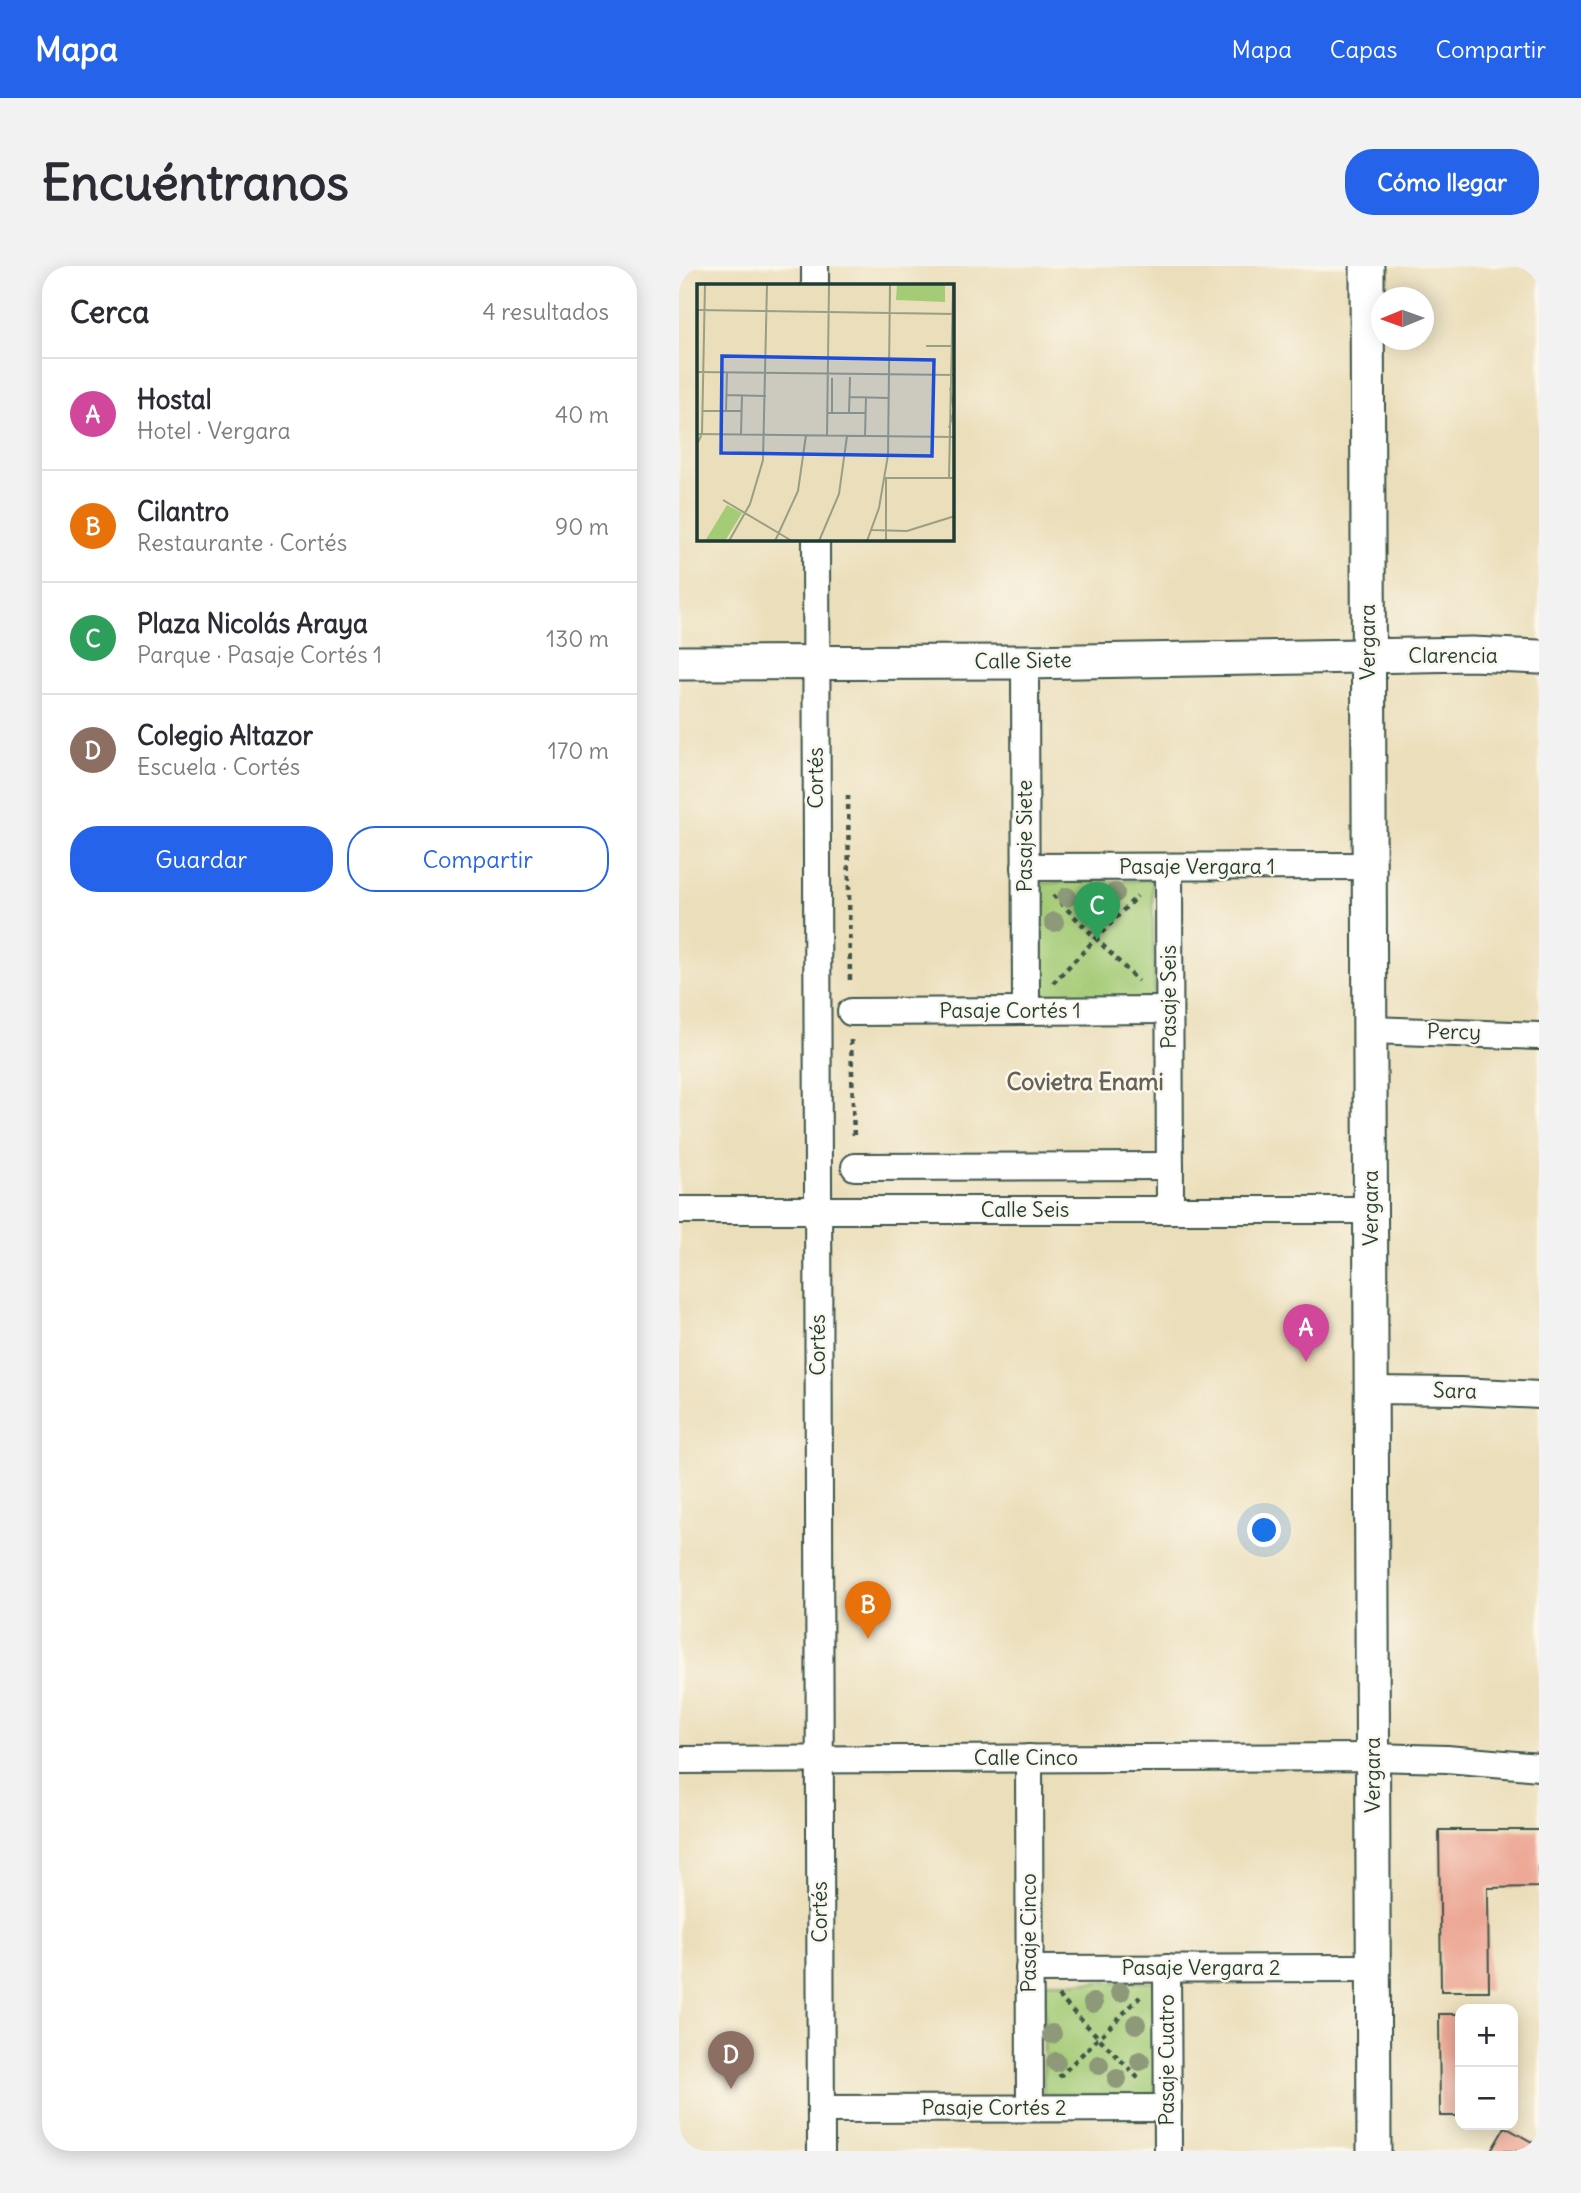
<!DOCTYPE html>
<html lang="es">
<head>
<meta charset="utf-8">
<style>
  :root { --surface:#fff; --page:#f2f2f3; --text:#2b2b33; --muted:#7c7c81; --line:#e1e1e2; --accent:#2563eb }
  body { margin:0; font-family:Delius,sans-serif; background:var(--page); color:var(--text) }
  .controls { position:absolute; right:21px; bottom:21px; display:grid; overflow:hidden; border-radius:14px; box-shadow:0 4px 18px #0003 }
  .controls button { width:63px; height:63px; display:grid; place-items:center; padding:0; border:0; border-bottom:2px solid var(--line); background:var(--surface); color:var(--text); font:35px sans-serif }
  .compass { position:absolute; left:692px; top:21px; width:63px; height:63px; border-radius:50%; background:var(--surface); box-shadow:0 4px 18px #0003; rotate:269deg }
  .you { position:absolute; left:586px; top:1265px; width:24px; height:24px; margin:-18px; border:5px solid #fff; border-radius:50%; background:#1a73e8; box-shadow:0 0 0 10px #1a73e833 }
  .badge { display:grid; place-items:center; width:46px; height:46px; border-radius:50%; background:var(--accent); color:#fff; font-size:23px; font-weight:700 }
  .pin { position:absolute; translate:-50% -58px; filter:drop-shadow(0 2px 4px #0008) }
  .pin::after { content:''; position:absolute; top:37px; width:24px; height:21px; background:inherit; clip-path:polygon(0 0,100% 0,50% 100%) }
  .list { margin:0; padding:0; list-style:none }
  h2 { display:flex; justify-content:space-between; align-items:center; height:91px; margin:0; padding:0 28px; font-size:30px }
  h2 small { font-size:23px; font-weight:400; color:var(--muted) }
  .list li { display:grid; grid-template-columns:46px 1fr auto; gap:21px; align-items:center; box-sizing:border-box; height:112px; padding:0 28px; border-top:2px solid var(--line) }
  .list b { display:block; font-size:26px; white-space:nowrap }
  .list p { margin:0; font-size:23px; white-space:nowrap; color:var(--muted) }
  .list em { font-size:23px; font-style:normal; color:var(--muted) }
  .actions { display:flex; gap:14px; padding:21px 28px }
  .actions a { flex:1; padding:16px 0; border:2px solid var(--accent); border-radius:28px; text-align:center; font-size:24px; color:var(--accent) }
  .actions .main { background:var(--accent); color:#fff }
  .map { position:relative; flex:none; width:860px; height:1885px; overflow:hidden; border-radius:28px }
  header { display:flex; align-items:center; gap:42px; box-sizing:border-box; height:98px; padding:0 35px; background:var(--accent); color:#fff }
  header strong { font-size:33px }
  nav { display:flex; gap:38px; margin-inline-start:auto; font-size:24px }
  .intro { display:flex; align-items:center; justify-content:space-between; box-sizing:border-box; height:168px; padding:0 42px }
  h1 { margin:0; font-size:49px }
  .button { padding:18px 32px; border-radius:28px; background:var(--accent); color:#fff; font-size:24px; font-weight:700 }
  main { display:flex; gap:42px; padding:0 42px }
  aside { flex:1; background:var(--surface); border-radius:28px; box-shadow:0 4px 18px #0003 }
  .map>svg:first-child { display:block }
  .green { fill:#a4cb76; stroke:#628455; stroke-width:2 }
  .building { fill:#eda795 }
  .lines { fill:none; stroke-linecap:round; stroke-linejoin:round }
  .minor-casing { stroke:#3e5548; stroke-width:30 }
  .tertiary-casing { stroke:#3e5548; stroke-width:37 }
  .path { stroke:#3e5548; stroke-width:4.5; stroke-dasharray:5 5; stroke-linecap:butt }
  .minor { stroke:#fff; stroke-width:26 }
  .tertiary { stroke:#fff; stroke-width:33 }
  .tree { fill:#8d9979 }
  .labels { text-anchor:middle; stroke-width:5; stroke-linejoin:round; paint-order:stroke }
  .street-label { font-size:21px; fill:#1f3d34; stroke:#fbf7ec }
  .neighbourhood-label { font-size:23px; font-weight:bold; fill:#676256; stroke:#fbf7ec }
  .inset-road { fill:none; stroke:#999e84; stroke-width:2 }
  .view { fill:#1d4ed8; fill-opacity:0.15; stroke:#1d4ed8; stroke-width:3.5 }
  .inset-edge { fill:none; stroke:#1f3d34; stroke-width:3.5 }
</style>
</head>
<body>
<header>
<strong>Mapa</strong>
<nav><a>Mapa</a><a>Capas</a><a>Compartir</a></nav>
</header>
<div class="intro"><h1>Encuéntranos</h1><a class="button">Cómo llegar</a></div>
<main>
<aside>
<h2>Cerca<small>4 resultados</small></h2>
<ul class="list">
<li><span class="badge" style="background:#d1479c">A</span><div><b>Hostal</b><p>Hotel · Vergara</p></div><em>40 m</em></li>
<li><span class="badge" style="background:#e8710a">B</span><div><b>Cilantro</b><p>Restaurante · Cortés</p></div><em>90 m</em></li>
<li><span class="badge" style="background:#2e9e5b">C</span><div><b>Plaza Nicolás Araya</b><p>Parque · Pasaje Cortés 1</p></div><em>130 m</em></li>
<li><span class="badge" style="background:#8d6e63">D</span><div><b>Colegio Altazor</b><p>Escuela · Cortés</p></div><em>170 m</em></li>
</ul>
<div class="actions"><a class="main">Guardar</a><a>Compartir</a></div>
</aside>
<div class="map">
<svg width="860" height="1885" viewBox="0 0 860 1885">
  <rect width="100%" height="100%" fill="#fbf7ec"/>
  <filter id="ink" filterUnits="userSpaceOnUse"><feTurbulence type="fractalNoise" baseFrequency=".0143" numOctaves="2"/><feDisplacementMap in="SourceGraphic" scale="14" xChannelSelector="R" yChannelSelector="G"/><feConvolveMatrix kernelMatrix="1 2 1 2 8 2 1 2 1" color-interpolation-filters="sRGB"/></filter>
  <filter id="wash" filterUnits="userSpaceOnUse"><feTurbulence type="fractalNoise" baseFrequency=".00686" numOctaves="4" result="noise"/><feDisplacementMap in="SourceGraphic" scale="28" xChannelSelector="R" yChannelSelector="G"/><feGaussianBlur stdDeviation="1.57" result="paint"/><feColorMatrix in="noise" values="0 0 0 0 0 0 0 0 0 0 0 0 0 0 0 0 0 1.4 0 .05"/><feComposite in="paint" operator="in"/></filter>
  <g filter="url(#wash)">
    <rect width="100%" height="100%" fill="#ebdeba"/>
    <g class="green">
      <polygon points="473,614 476,733 361,731 361,617"/>
      <polygon points="366,1716 476,1716 476,1830 364,1828"/>
    </g>
    <g id="blocks">
      <g class="building">
        <polygon points="760,1564 860,1564 860,1621 809,1622 810,1725 762,1725"/>
        <polygon points="760,1748 781,1748 781,1850 761,1850"/>
        <polygon points="826,1861 860,1880 860,1885 812,1885"/>
      </g>
    </g>
  </g>
  <g filter="url(#ink)">
    <use href="#blocks" fill-opacity="0" stroke="#3e5548" stroke-width="2"/>
    <g class="lines">
      <g class="minor-casing">
        <g id="minor">
          <polyline points="136,0 136,19"/>
          <polyline points="137,273 142,1885"/>
          <polyline points="346,396 347,745"/>
          <polyline points="346,601 690,600"/>
          <polyline points="490,601 491,944"/>
          <polyline points="172,746 490,744"/>
          <polyline points="691,764 860,770"/>
          <polyline points="176,901 491,900"/>
          <polyline points="0,944 692,944"/>
          <polyline points="692,1124 780,1125 860,1129"/>
          <polyline points="350,1492 351,1842"/>
          <polyline points="0,1494 693,1491 768,1493 860,1501"/>
          <polyline points="488,1702 489,1885"/>
          <polyline points="350,1703 695,1702"/>
          <polyline points="142,1843 489,1842"/>
        </g>
      </g>
      <g class="tertiary-casing">
        <g id="tertiary">
          <polyline points="688,0 695,1885"/>
          <polyline points="0,397 346,396 793,388 860,391"/>
        </g>
      </g>
      <g class="path">
        <polyline points="169,529 171,719"/>
        <polyline points="374,629 459,715"/>
        <polyline points="374,717 458,630"/>
        <polyline points="172,774 175,873"/>
        <polyline points="379,1730 461,1814"/>
        <polyline points="380,1811 461,1731"/>
      </g>
      <use href="#minor" class="minor"/>
      <use href="#tertiary" class="tertiary"/>
    </g>
    <g class="tree">
      <circle cx="436" cy="627" r="10"/>
      <circle cx="388" cy="631" r="10"/>
      <circle cx="375" cy="656" r="10"/>
      <circle cx="441" cy="1726" r="10"/>
      <circle cx="414" cy="1737" r="10"/>
      <circle cx="457" cy="1758" r="10"/>
      <circle cx="373" cy="1768" r="10"/>
      <circle cx="461" cy="1795" r="10"/>
      <circle cx="377" cy="1796" r="10"/>
      <circle cx="420" cy="1799" r="10"/>
      <circle cx="438" cy="1813" r="10"/>
    </g>
  </g>
  <g class="labels">
    <g class="street-label">
      <text transform="translate(689 376) rotate(-90)" y="7">Vergara</text>
      <text x="774" y="397">Clarencia</text>
      <text transform="translate(344 395) rotate(-1)" y="7">Calle Siete</text>
      <text transform="translate(137 512) rotate(-90)" y="7">Cortés</text>
      <text transform="translate(346 570) rotate(-90)" y="7">Pasaje Siete</text>
      <text x="518" y="608">Pasaje Vergara 1</text>
      <text transform="translate(490 731) rotate(-90)" y="7">Pasaje Seis</text>
      <text x="331" y="752">Pasaje Cortés 1</text>
      <text transform="translate(775 766) rotate(1)" y="7">Percy</text>
      <text transform="translate(692 942) rotate(-90)" y="7">Vergara</text>
      <text x="346" y="951">Calle Seis</text>
      <text transform="translate(139 1079) rotate(-90)" y="7">Cortés</text>
      <text transform="translate(776 1125) rotate(2)" y="7">Sara</text>
      <text x="347" y="1499">Calle Cinco</text>
      <text transform="translate(694 1509) rotate(-90)" y="7">Vergara</text>
      <text transform="translate(141 1646) rotate(-90)" y="7">Cortés</text>
      <text transform="translate(350 1667) rotate(-90)" y="7">Pasaje Cinco</text>
      <text x="522" y="1709">Pasaje Vergara 2</text>
      <text transform="translate(488 1794) rotate(-90)" y="7">Pasaje Cuatro</text>
      <text x="315" y="1849">Pasaje Cortés 2</text>
    </g>
    <g class="neighbourhood-label">
      <text x="406" y="824">Covietra Enami</text>
    </g>
  </g>
  <g transform="translate(18 18)">
    <rect width="257" height="257" fill="#ebdeba"/>
    <path d="M200,0H248V18L199,16ZM30,221L45,229L28,257H8Z" fill="#a4cb76"/>
    <path class="inset-road" d="M0,26L258,30M229,62H255M0,88L258,91M29,111L69,112M153,113L192,114M6,127H45M29,127L30,88M130,129H169M135,129V94M152,129L153,93M252,144L257,126L253,104M0,150L258,153M44,150L45,112M130,151L132,0M168,152L169,113M0,160L5,150L8,0M252,194L256,0M26,216L95,257M175,246L210,247L258,232M32,257L53,220L66,176L70,0M78,257L101,207L109,151M122,257L142,210L150,152M170,257L182,224L191,171L193,0M189,257V194H258"/>
    <path class="view" d="M25,72L237,76L235,172L24,169Z"/>
    <rect width="257" height="257" class="inset-edge"/>
  </g>
</svg>
<div class="controls">
<button>+</button>
<button>−</button>
</div>
<svg class="compass" viewBox="-18 -18 36 36"><path d="M0-13l5 13h-10z" fill="#e53935"/><path d="M0 13l5-13h-10z" fill="#7c7c81"/></svg>
<div class="you"></div>
<div class="pin badge" style="left:627px;top:1096px;background:#d1479c">A</div>
<div class="pin badge" style="left:189px;top:1373px;background:#e8710a">B</div>
<div class="pin badge" style="left:418px;top:674px;background:#2e9e5b">C</div>
<div class="pin badge" style="left:52px;top:1823px;background:#8d6e63">D</div>
</div>
</main>
</body>
</html>
